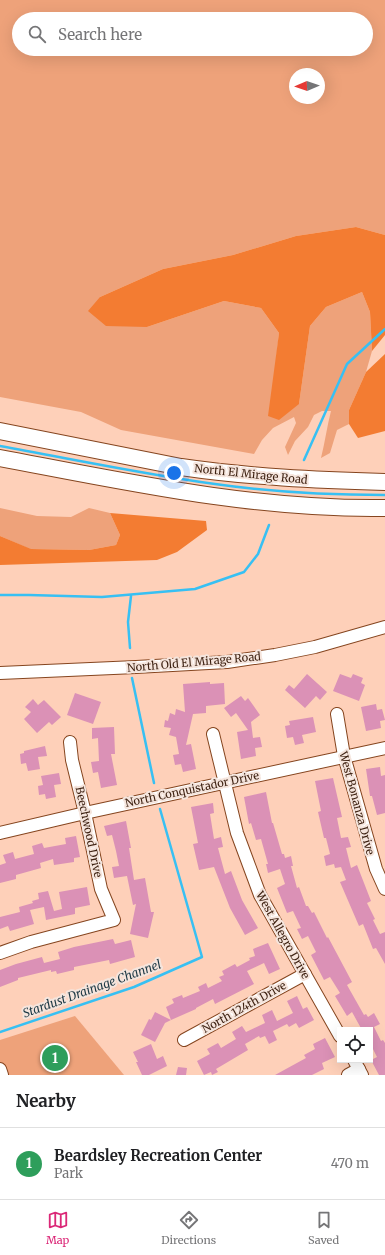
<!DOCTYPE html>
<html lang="en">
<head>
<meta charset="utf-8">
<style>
  :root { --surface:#fff; --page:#f6f6f6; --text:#202124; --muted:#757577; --line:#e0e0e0; --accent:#db2777 }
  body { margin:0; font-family:Merriweather,serif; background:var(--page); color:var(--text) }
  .controls { position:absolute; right:12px; bottom:12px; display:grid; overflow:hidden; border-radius:0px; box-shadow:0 4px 16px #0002 }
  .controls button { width:36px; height:36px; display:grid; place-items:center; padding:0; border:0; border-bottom:1px solid var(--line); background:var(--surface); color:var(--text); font:20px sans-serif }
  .compass { position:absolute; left:289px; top:68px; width:36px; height:36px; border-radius:50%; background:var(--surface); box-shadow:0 4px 16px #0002; rotate:268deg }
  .you { position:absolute; left:174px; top:473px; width:14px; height:14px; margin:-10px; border:3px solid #fff; border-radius:50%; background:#1a73e8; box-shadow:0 0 0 6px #1a73e833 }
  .badge { display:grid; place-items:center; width:26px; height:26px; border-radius:50%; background:var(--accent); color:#fff; font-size:13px; font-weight:700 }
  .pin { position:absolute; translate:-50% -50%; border:2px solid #fff; box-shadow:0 1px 4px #0006 }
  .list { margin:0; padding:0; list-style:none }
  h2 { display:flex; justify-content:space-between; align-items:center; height:52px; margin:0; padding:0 16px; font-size:17px }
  h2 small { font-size:13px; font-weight:400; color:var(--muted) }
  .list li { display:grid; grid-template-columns:26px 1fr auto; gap:12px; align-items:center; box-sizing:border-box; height:72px; padding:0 16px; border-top:1px solid var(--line) }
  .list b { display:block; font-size:15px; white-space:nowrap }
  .list p { margin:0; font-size:13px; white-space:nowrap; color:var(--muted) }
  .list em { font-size:13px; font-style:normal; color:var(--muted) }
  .icon { flex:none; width:22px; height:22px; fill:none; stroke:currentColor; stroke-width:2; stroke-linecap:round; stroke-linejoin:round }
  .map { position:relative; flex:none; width:385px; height:1075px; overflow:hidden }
  .search { position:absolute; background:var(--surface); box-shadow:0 4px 16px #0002; left:12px; right:12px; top:12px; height:44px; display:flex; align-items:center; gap:10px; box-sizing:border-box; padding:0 14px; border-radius:22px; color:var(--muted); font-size:15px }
  .sheet { height:124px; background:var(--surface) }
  nav { display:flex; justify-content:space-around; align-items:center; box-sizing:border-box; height:56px; border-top:1px solid var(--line); background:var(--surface); font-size:11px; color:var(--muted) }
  nav a { display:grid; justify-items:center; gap:2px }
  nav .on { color:var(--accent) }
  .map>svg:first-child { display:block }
  .green { fill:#eea27a; fill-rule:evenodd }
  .forest { fill:#f37c32 }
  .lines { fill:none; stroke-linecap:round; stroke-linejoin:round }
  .stream { stroke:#37c0f3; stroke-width:2.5 }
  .building { fill:#db91b6 }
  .minor-casing { stroke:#85451f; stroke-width:14 }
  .major-casing { stroke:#85451f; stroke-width:18 }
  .minor { stroke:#fff; stroke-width:12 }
  .major { stroke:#fff; stroke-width:16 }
  .labels { text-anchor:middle; stroke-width:4; stroke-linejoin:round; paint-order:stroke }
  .street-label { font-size:11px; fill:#3b1f0f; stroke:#f5e5dd }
  .water-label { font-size:12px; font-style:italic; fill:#1c3844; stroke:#f5e5dd }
</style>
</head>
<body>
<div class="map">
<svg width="385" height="1075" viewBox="0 0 385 1075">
  <rect width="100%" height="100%" fill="#fed0b9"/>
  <g class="green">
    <path d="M0,0H385V235L356,227L296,236L233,255L163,269L100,297L147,327L224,301L261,308L279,333L275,370L299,404L310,326L326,307L362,292L370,312L372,351L366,372L349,410V424L337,430L330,453L321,458C325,442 327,426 331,411H322L314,415L308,427L295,441L288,455L285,447L296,423L294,417L273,428L262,440L254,454L121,430L81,412L0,397ZM19,19H366V49H19ZM295,74H319V98H295Z"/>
    <polygon points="0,508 37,516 71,517 89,508 110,513 120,535 116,545 89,550 30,549 0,536"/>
    <polygon points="75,1016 124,1075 0,1075 0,1040"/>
  </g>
  <g class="forest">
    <polygon points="356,227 385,235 385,335 372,351 370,312 362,292 326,307 310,326 299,404 279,420 268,416 279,333 261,308 224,301 147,327 106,326 88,311 100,297 163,269 233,255 296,236"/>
    <polygon points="385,354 385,431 358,438 349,424 349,410 366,372"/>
    <polygon points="110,513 206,521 207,530 177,552 157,560 0,565 0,536 31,549 89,550 116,545 120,535"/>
  </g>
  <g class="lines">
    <g class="stream">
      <path d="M0,446C72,459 143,474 215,484C271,492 329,495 385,495"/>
      <polyline points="304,460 347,364 385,329"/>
      <polyline points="0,595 29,595 102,597 195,589 244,572 258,554 269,525"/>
      <polyline points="130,648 128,622 131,596"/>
      <polyline points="132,678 154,783"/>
      <polyline points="0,1032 134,987 159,976 202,957 160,809"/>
    </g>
  </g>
  <g class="building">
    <polygon points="307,674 327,692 320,700 316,696 305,708 285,690 289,685 294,689"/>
    <polygon points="340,674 351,678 353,674 363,678 361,683 365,685 359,701 333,691"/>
    <polygon points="210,682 210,684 224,683 225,704 206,706 206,713 193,714 186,745 191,744 196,769 183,772 181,764 175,765 173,755 179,754 176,737 169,735 171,728 164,727 165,720 168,721 170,713 175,715 176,709 185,712 183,684"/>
    <polygon points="75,693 101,702 93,724 67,715"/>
    <polygon points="241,696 245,701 248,698 260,715 251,722 253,738 260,737 262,747 255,748 256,756 241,759 237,732 248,730 236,713 231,717 224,708"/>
    <polygon points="33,699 38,705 44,700 61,717 52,725 49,722 37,733 24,719 31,712 25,707"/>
    <polygon points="376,704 377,710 382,709 385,720 380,721 381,728 366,731 361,707"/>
    <polygon points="313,717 316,732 302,735 304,743 295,745 293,737 287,738 285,726 290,725 289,721"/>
    <polygon points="114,727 115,754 111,754 117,785 101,788 98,772 93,773 91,762 99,761 98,738 92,739 92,728"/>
    <polygon points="45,746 47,756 38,757 40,769 28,771 26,763 21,764 20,754 24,753 24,751"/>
    <polygon points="380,767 381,776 385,775 385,813 377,815 372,796 370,796 366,769"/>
    <polygon points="59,773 61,784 54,785 56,797 46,799 45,794 39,795 38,786 43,785 41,776"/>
    <polygon points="333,778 342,817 337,818 341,838 348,837 351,847 346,848 351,868 357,865 371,901 367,903 375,919 373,920 380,934 385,932 385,964 376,948 373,949 363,924 359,926 340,882 346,880 341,867 335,868 334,864 326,866 324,856 330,854 326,838 324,838 318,812 321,811 315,781"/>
    <polygon points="266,792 272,823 273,823 282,854 284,854 285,858 291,856 293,866 291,866 297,888 299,887 306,906 308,906 312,913 314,912 327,938 328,937 352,982 347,985 364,1015 366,1014 368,1017 374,1013 380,1024 374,1027 381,1041 383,1040 385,1043 385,1075 379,1075 371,1060 377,1057 370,1043 370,1030 362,1030 352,1012 347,1016 335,996 340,993 330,977 324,980 311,955 316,952 308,936 302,939 297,929 301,928 293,911 287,913 277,888 285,884 280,869 268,873 266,864 268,864 261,839 256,840 251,823 249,824 244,797"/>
    <polygon points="213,803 214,813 210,814 214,839 221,837 223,847 218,848 225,874 231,871 242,900 258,928 245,935 230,908 214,867 199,870 193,844 198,843 191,807"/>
    <polygon points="126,821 131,848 129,848 134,880 145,878 151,912 154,912 148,938 130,934 136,904 133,905 127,876 114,878 112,867 119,866 116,851 112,835 107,836 104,826"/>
    <polygon points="76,836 80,857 74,858 74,862 54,865 53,859 40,863 41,868 16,875 16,879 0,883 0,865 6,863 3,855 13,852 15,859 34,854 32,846 42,843 44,848 66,844 65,838"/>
    <polygon points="87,887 90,905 75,908 75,914 46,920 44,907 30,910 34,924 10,931 8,926 0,929 0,917 20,912 19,907 33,903 32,901 39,899 38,893 48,891 54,911 62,909 59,892"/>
    <polygon points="113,939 115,944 131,940 135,957 110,964 109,960 74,967 74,970 57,974 56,971 51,972 51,970 18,978 18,980 0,987 0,970 16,964 42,957 44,963 60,959 58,952 74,947"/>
    <polygon points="268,943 280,969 269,974 264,963 247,971 254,984 215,1004 213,999 196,1008 196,1009 171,1020 166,1007 174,1003 172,999 182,995 183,998 200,991 198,987 206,983 208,988 222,981 219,977 224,975 222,971 235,964 237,967 250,960 249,958 255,956 253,949"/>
    <polygon points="297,996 303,1009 307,1007 314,1020 299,1028 296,1023 289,1027 287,1024 273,1031 277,1040 269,1044 265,1036 260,1038 259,1036 245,1044 248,1050 216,1069 218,1072 212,1075 211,1072 204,1075 197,1061 210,1054 207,1049 218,1043 221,1048 236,1039 232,1032 242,1026 246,1032 265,1023 262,1015 272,1010 277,1021 293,1013 287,1001"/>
    <polygon points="155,1012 171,1020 165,1023 155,1042 141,1035 149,1019 151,1020"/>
    <polygon points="325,1038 335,1057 322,1063 324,1069 312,1075 275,1075 306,1058 304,1055 315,1049 313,1044"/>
    <polygon points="151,1044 157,1059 163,1056 167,1066 149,1075 142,1075 136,1062 138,1062 133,1052"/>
    <polygon points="178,1067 187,1068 186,1075 176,1075"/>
  </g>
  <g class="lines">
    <g class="minor-casing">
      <g id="minor">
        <polyline points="0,673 136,667 227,662 275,655 315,647 385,627"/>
        <polyline points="337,714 344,756 376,869 385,889"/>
        <polyline points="213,734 237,833 260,895 340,1036"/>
        <polyline points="0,833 85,813 385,748"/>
        <polyline points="0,953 31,942 114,920 101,889 85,813 72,760 70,742"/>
        <polyline points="184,1040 305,974"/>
        <polyline points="354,1060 362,1075"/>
        <polyline points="0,1069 2,1075"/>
        <polyline points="348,1075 359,1069"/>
      </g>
    </g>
    <g class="major-casing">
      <g id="major">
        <path d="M0,431L181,467C249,477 316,480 385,482"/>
        <path d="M0,458C127,482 255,510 385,508"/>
      </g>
    </g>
    <use href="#minor" class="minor"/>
    <use href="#major" class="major"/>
  </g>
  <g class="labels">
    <g class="street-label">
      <text transform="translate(251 474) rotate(6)" y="4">North El Mirage Road</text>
      <text transform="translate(194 662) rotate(-5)" y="4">North Old El Mirage Road</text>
      <text transform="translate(192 789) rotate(-12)" y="4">North Conquistador Drive</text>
      <text transform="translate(357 803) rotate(75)" y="4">West Bonanza Drive</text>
      <text transform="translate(89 832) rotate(78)" y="4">Beechwood Drive</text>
      <text transform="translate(283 935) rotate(61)" y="4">West Allegro Drive</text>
      <text transform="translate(244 1007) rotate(-29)" y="4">North 124th Drive</text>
    </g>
    <g class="water-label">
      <text transform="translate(92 989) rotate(-20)" y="4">Stardust Drainage Channel</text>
    </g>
  </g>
</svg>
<div class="controls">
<button><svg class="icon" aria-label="locate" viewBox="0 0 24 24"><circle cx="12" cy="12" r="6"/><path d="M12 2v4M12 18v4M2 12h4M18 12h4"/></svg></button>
</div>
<svg class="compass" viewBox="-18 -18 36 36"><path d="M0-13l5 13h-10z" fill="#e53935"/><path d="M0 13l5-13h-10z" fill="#757577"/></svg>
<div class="you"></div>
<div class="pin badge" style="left:55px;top:1058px;background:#2e9e5b">1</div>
<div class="search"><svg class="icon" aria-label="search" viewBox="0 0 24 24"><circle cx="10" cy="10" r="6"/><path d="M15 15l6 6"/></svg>Search here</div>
</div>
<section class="sheet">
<h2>Nearby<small></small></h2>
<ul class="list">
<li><span class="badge" style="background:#2e9e5b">1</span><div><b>Beardsley Recreation Center</b><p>Park</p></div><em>470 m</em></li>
</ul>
</section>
<nav>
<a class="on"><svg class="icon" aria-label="map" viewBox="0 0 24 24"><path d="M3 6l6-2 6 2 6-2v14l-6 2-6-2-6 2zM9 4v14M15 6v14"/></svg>Map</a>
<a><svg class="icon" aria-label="directions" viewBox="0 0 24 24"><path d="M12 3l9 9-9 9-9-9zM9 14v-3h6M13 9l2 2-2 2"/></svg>Directions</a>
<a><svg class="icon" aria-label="saved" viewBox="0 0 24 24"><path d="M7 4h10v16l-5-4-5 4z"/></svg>Saved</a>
</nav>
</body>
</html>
